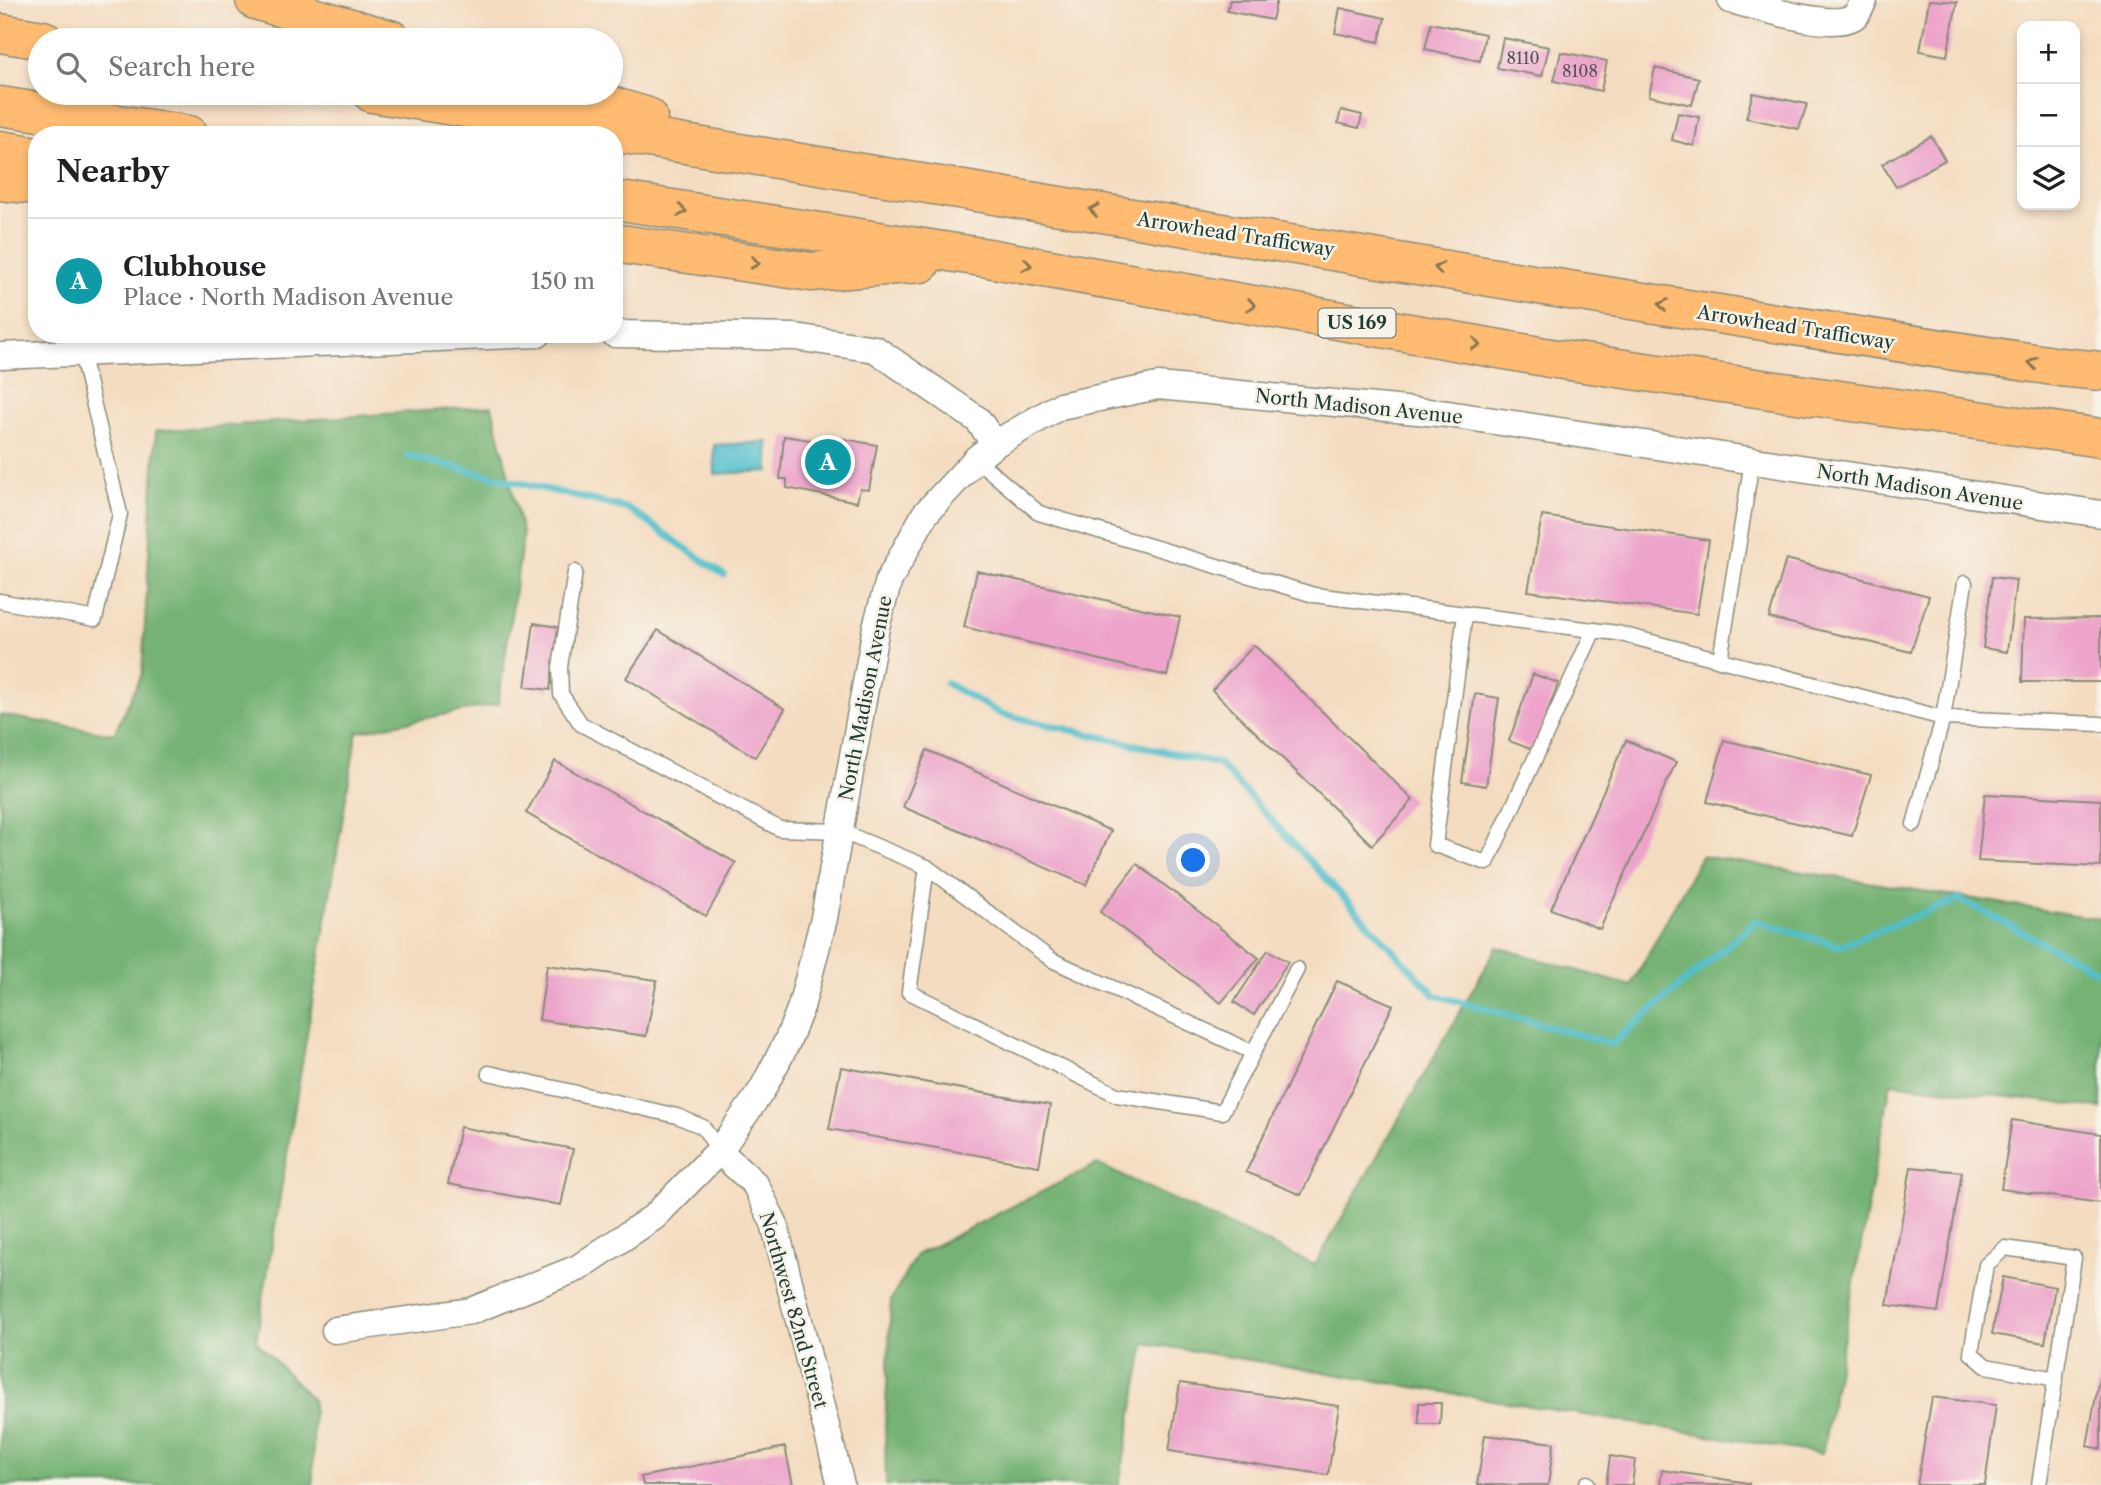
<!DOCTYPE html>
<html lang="en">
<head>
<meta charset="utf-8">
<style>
  :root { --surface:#fff; --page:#f6f6f6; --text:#202124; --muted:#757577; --line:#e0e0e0; --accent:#d1495b }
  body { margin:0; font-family:"Libre Caslon Text",serif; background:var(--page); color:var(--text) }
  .controls { position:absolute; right:21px; top:21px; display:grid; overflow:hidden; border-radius:14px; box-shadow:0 4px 10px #0003 }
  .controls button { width:63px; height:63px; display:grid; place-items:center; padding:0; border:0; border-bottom:2px solid var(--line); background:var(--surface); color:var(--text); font:35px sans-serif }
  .you { position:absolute; left:1194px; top:861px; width:24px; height:24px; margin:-18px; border:5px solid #fff; border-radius:50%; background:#1a73e8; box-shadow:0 0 0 10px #1a73e833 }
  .badge { display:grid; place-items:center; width:46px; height:46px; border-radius:50%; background:var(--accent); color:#fff; font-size:23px; font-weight:700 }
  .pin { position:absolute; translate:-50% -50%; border:4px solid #fff; box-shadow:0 2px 7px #0006 }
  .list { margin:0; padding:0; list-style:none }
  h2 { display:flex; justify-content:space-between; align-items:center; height:91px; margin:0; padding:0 28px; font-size:30px }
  h2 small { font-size:23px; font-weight:400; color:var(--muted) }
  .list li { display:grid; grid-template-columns:46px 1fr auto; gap:21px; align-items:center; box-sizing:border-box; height:126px; padding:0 28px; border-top:2px solid var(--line) }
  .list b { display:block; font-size:26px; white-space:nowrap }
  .list p { margin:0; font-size:23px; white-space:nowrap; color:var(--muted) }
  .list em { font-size:23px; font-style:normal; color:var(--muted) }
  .icon { flex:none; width:38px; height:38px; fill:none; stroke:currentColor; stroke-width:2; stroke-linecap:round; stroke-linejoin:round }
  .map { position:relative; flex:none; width:2101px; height:1485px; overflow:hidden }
  .search { position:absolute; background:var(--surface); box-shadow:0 4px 10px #0003; left:28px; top:28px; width:595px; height:77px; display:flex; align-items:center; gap:18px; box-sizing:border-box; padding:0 24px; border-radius:38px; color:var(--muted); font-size:26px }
  .panel { position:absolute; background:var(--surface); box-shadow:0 4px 10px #0003; left:28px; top:126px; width:595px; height:217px; border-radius:28px }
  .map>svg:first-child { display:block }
  .forest { fill:#74b273; stroke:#4a7854; stroke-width:2 }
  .water { fill:#53bfcc; stroke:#397e80; stroke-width:2 }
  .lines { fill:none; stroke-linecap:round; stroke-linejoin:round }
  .stream { stroke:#53bfcc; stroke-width:7 }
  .building { fill:#eda3ca }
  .service-casing { stroke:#8a8c7a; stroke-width:17 }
  .minor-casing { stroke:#8a8c7a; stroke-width:29 }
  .motorway-casing { stroke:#8a8c7a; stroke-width:41 }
  .service { stroke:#fff; stroke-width:14 }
  .minor { stroke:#fff; stroke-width:26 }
  .motorway { stroke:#ffbb71; stroke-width:38 }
  .oneway { stroke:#84764f }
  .labels { text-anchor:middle; stroke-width:5; stroke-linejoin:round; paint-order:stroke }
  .number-label { font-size:16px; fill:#52565a }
  .shield { fill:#f7f3e8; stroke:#60746a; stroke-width:2 }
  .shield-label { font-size:18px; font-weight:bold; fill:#1f3d34 }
  .street-label { font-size:19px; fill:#1f3d34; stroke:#f7f3e8 }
</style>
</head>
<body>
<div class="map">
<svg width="2101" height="1485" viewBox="0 0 2101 1485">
  <rect width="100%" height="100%" fill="#f7f3e8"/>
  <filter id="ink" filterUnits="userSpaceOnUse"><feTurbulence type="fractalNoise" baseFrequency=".0143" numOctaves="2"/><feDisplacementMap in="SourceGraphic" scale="14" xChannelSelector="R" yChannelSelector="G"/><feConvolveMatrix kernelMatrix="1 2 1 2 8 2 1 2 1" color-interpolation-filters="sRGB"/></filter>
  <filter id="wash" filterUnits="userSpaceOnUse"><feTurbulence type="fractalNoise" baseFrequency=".00686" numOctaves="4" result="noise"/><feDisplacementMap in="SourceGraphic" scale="28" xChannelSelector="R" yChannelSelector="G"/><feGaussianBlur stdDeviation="1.57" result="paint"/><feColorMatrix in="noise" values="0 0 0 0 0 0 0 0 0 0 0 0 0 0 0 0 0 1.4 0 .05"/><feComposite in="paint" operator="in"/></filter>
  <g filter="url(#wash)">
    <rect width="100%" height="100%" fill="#f4dcc0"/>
    <g class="forest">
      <polygon points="492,406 523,536 498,704 357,732 256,1341 313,1400 313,1485 0,1485 0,715 114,734 142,674 156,431"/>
      <polygon points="1701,856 2101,919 2101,1108 1891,1083 1822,1454 1145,1343 1119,1485 886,1485 885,1429 891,1300 916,1255 1097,1164 1315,1265 1497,947 1631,986"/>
    </g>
    <polygon class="water" points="768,442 769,471 715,474 714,445"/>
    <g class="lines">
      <g class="stream">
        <polyline points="408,456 629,509 724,575"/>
        <polyline points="946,683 1001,714 1219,764 1435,995 1612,1044 1756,921 1839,946 1959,899 2101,973"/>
      </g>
    </g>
    <g id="blocks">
      <g class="building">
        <polygon points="1230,0 1277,0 1272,20 1227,11"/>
        <polygon points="1929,0 1957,2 1947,56 1920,51"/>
        <polygon points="1340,8 1385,18 1379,42 1335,33"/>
        <polygon points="1431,23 1485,34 1480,61 1425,49"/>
        <polygon points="1503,38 1549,47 1542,76 1497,68"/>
        <polygon points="1561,52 1607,61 1601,91 1554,81"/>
        <polygon points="1655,68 1699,78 1692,105 1649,96"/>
        <polygon points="1753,93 1807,104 1799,129 1746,118"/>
        <polygon points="1341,110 1362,115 1359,128 1338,123"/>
        <polygon points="1678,113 1699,117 1694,146 1672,140"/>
        <polygon points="1931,136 1945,160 1896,187 1882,164"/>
        <polygon points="784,436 836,444 839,438 877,445 869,490 860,489 857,502 787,488 787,479 780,479"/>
        <polygon points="1542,516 1709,540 1697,614 1528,591"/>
        <polygon points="1786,559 1929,596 1911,652 1769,618"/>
        <polygon points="977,571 1180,617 1167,676 964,627"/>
        <polygon points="1992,577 2016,580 2007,652 1983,648"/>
        <polygon points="2101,618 2101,682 2022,682 2024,619"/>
        <polygon points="534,623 558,627 550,690 525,687"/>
        <polygon points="658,630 785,709 755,757 626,678"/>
        <polygon points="1254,645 1413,800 1372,845 1212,690"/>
        <polygon points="1533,674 1558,683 1534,750 1509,741"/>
        <polygon points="1475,694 1499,698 1486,786 1462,782"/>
        <polygon points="1626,740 1676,762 1600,929 1551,909"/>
        <polygon points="1724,740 1871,775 1852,836 1707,802"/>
        <polygon points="927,750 1111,831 1086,885 903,807"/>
        <polygon points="555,761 736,863 706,916 526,813"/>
        <polygon points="1985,794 2101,800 2101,867 1978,861"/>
        <polygon points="1137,864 1259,958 1221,1003 1100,912"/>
        <polygon points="1268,950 1288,962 1254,1015 1234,1002"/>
        <polygon points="547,965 657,980 646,1036 539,1020"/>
        <polygon points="1337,981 1393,1005 1301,1195 1246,1172"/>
        <polygon points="841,1067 1050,1105 1039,1166 829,1129"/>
        <polygon points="2012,1120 2101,1134 2101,1203 2001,1189"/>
        <polygon points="460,1127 573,1149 561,1205 448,1184"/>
        <polygon points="1911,1167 1962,1172 1938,1312 1887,1305"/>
        <polygon points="2003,1277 2055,1287 2045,1343 1992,1334"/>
        <polygon points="2100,1372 2101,1372 2101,1449 2087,1446"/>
        <polygon points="1180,1383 1339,1406 1328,1475 1169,1451"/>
        <polygon points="1932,1397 1996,1405 1985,1485 1917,1485"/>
        <polygon points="1419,1403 1441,1403 1440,1424 1419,1424"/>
        <polygon points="1485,1435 1554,1443 1548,1485 1477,1485"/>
        <polygon points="785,1447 793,1485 643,1485 641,1477"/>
        <polygon points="1610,1456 1635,1460 1632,1485 1606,1485"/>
        <polygon points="1662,1470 1749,1483 1749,1485 1660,1485"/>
      </g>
    </g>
  </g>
  <g filter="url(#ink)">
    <use href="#blocks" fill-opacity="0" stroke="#8a8c7a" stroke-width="2"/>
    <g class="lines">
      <g class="service-casing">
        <g id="service">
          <polyline points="976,459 1039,513 1314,595 1617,633 1943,718 2101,724"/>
          <polyline points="575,572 560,667 561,694 581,724 780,829 840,831 927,867 1052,960 1252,1052"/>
          <polyline points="0,601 95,619 120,514 81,352"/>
          <polyline points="1465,614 1435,845 1487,863 1594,630"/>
          <polyline points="1720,660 1752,461"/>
          <polyline points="1914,824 1943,718 1965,583"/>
          <polyline points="927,867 909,992 1117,1095 1222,1112 1297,969"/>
          <polyline points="489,1073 677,1116 703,1127 719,1151"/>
          <polyline points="1587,1485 1587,1483"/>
          <polyline points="2039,1485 2074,1258 2005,1248 1986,1265 1971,1353 1986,1366 2056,1379"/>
        </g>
      </g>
      <g class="minor-casing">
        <g id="minor">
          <path d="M1731,0C1757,6 1835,33 1856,15C1859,12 1862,4 1864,0"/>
          <polyline points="614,334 795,337 875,349 978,420 995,444"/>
          <polyline points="0,356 538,334"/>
          <polyline points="719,1151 755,1184 774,1223 841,1485"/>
          <polyline points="335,1330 471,1311 578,1268 654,1217 719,1151 762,1090 787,1042 801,1007 824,918 876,627 889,580 925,514 976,459 995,444 1060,406 1158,386 1448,414 2101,514"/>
        </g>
      </g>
      <g class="motorway-casing">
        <g id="motorway">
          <polyline points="255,0 392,40"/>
          <polyline points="0,33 43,40"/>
          <path d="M372,93C935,183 1496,282 2060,367L2101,371"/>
          <polyline points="569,93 648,117"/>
          <polyline points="0,106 189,135"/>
          <polyline points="0,150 37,156"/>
          <polyline points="0,181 37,185"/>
          <polyline points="614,200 988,258 1556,359 2101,438"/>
          <polyline points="614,243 811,272 921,263"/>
        </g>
      </g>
      <use href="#service" class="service"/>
      <use href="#minor" class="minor"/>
      <use href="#motorway" class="motorway"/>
    </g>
    <defs><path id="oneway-chevron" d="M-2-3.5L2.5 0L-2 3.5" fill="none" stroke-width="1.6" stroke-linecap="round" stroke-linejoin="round" transform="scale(1.75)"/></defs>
    <g class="oneway">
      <use href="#oneway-chevron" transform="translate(1094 210) rotate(-171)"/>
      <use href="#oneway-chevron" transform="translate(682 211) rotate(9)"/>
      <use href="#oneway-chevron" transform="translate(755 263) rotate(8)"/>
      <use href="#oneway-chevron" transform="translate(1027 265) rotate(10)"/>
      <use href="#oneway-chevron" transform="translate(1439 268) rotate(-171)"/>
      <use href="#oneway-chevron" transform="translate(1251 305) rotate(10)"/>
      <use href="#oneway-chevron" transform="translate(1663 305) rotate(-171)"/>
      <use href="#oneway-chevron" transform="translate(1476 344) rotate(10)"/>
      <use href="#oneway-chevron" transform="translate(2033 363) rotate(-171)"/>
    </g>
  </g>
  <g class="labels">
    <g class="number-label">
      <text x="1523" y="64">8110</text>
      <text x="1580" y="77">8108</text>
    </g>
    <rect class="shield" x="1318.5" y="308.5" width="77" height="29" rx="5"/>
    <g class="shield-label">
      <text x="1357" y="329">US 169</text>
    </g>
    <g class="street-label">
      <text transform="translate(1236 234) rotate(9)" y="7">Arrowhead Trafficway</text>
      <text transform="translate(1796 327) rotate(9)" y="7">Arrowhead Trafficway</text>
      <text transform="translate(1359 406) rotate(6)" y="7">North Madison Avenue</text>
      <text transform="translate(1920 487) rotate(9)" y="7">North Madison Avenue</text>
      <text transform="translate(865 698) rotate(-79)" y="7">North Madison Avenue</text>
      <text transform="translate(794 1310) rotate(74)" y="7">Northwest 82nd Street</text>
    </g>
  </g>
</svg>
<div class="controls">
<button>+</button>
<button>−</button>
<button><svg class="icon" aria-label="layers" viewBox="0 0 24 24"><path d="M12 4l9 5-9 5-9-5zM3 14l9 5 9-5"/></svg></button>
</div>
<div class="you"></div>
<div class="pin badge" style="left:828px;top:462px;background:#0f9aa8">A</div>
<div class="search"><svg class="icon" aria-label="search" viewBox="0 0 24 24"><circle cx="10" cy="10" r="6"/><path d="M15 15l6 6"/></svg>Search here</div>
<section class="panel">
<h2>Nearby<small></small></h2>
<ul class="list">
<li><span class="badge" style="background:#0f9aa8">A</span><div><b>Clubhouse</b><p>Place · North Madison Avenue</p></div><em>150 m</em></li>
</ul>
</section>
</div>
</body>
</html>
